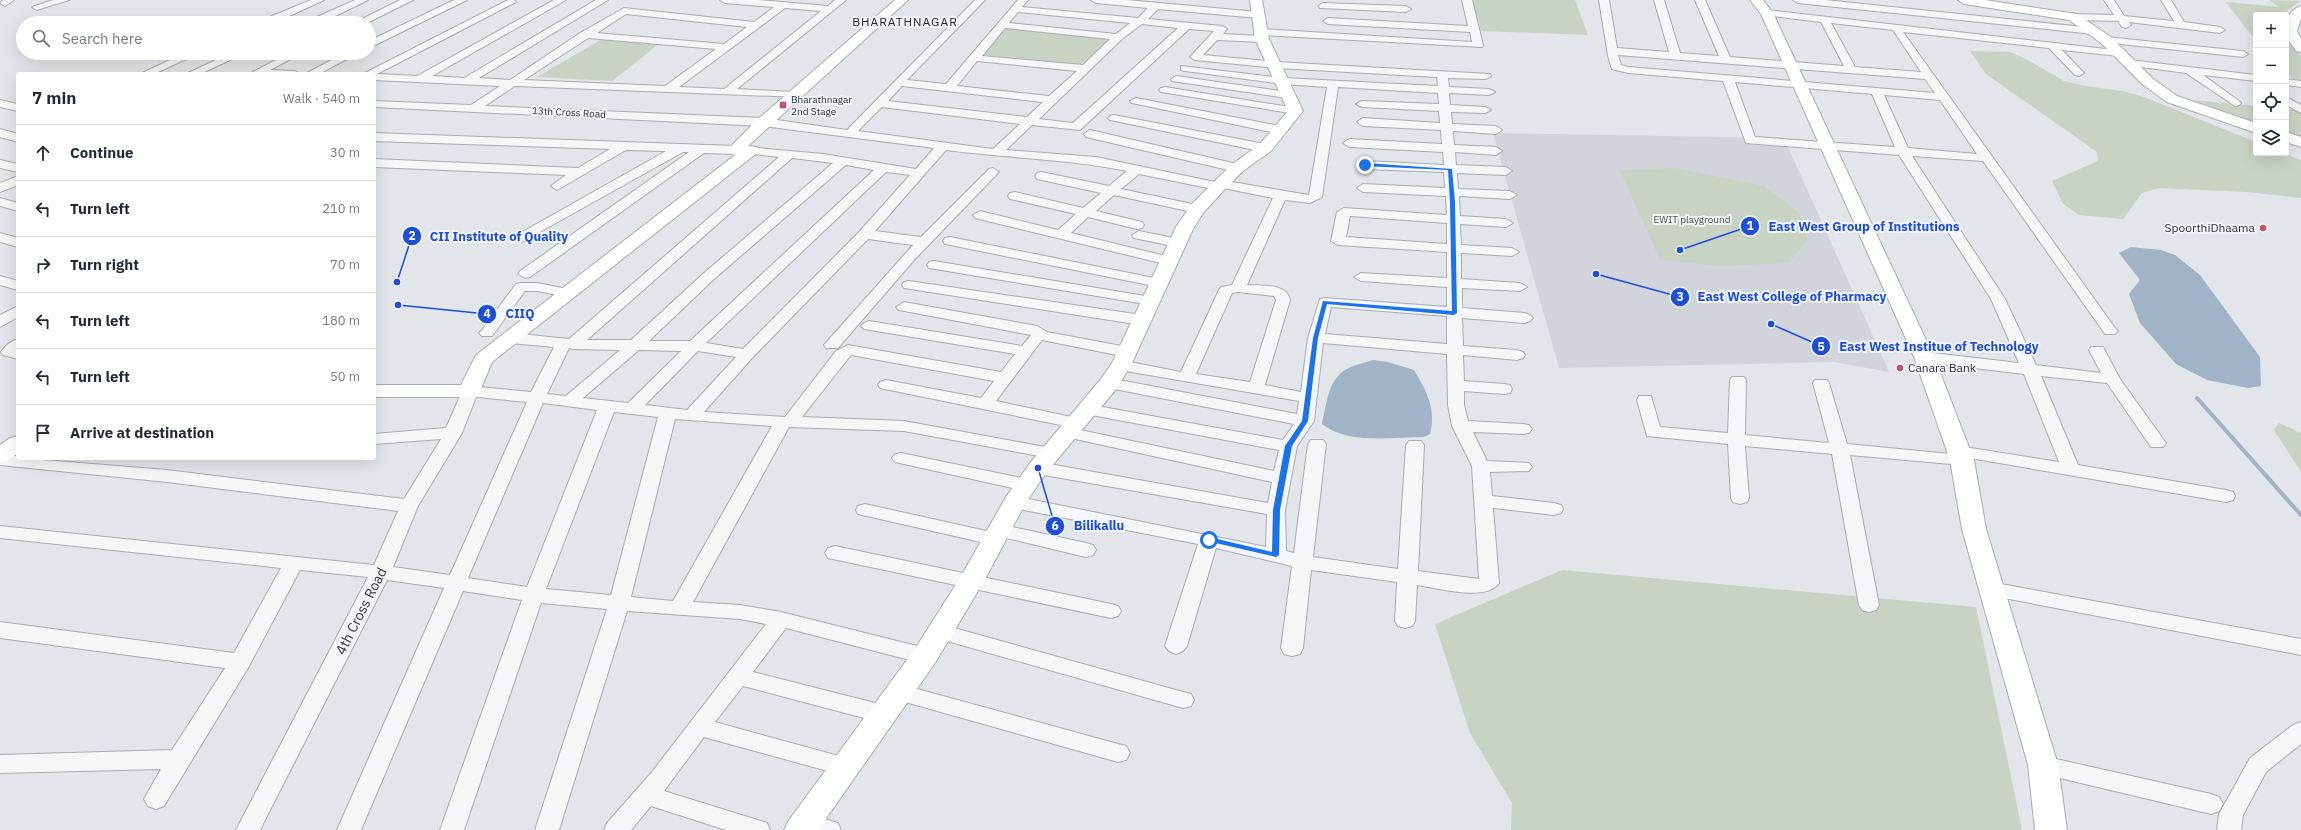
<!DOCTYPE html>
<html lang="en">
<head>
<meta charset="utf-8">
<style>
  :root { --surface:#fff; --page:#f2f2f3; --text:#1f2937; --muted:#747a83; --line:#e0e1e3 }
  body { margin:0; font-family:"IBM Plex Sans",sans-serif; background:var(--page); color:var(--text) }
  .controls { position:absolute; right:12px; top:12px; display:grid; overflow:hidden; border-radius:4px; box-shadow:0 4px 16px #0002 }
  .controls button { width:36px; height:36px; display:grid; place-items:center; padding:0; border:0; border-bottom:1px solid var(--line); background:var(--surface); color:var(--text); font:20px sans-serif }
  .stop { position:absolute; width:12px; height:12px; margin:-9px; border:3px solid #1a73e8; border-radius:50%; background:#fff }
  .stop.end { background:#1a73e8; border-color:#fff; box-shadow:0 1px 4px #0008 }
  .list { margin:0; padding:0; list-style:none }
  h2 { display:flex; justify-content:space-between; align-items:center; height:52px; margin:0; padding:0 16px; font-size:17px }
  h2 small { font-size:13px; font-weight:400; color:var(--muted) }
  .list li { display:grid; grid-template-columns:26px 1fr auto; gap:12px; align-items:center; box-sizing:border-box; height:56px; padding:0 16px; border-top:1px solid var(--line) }
  .list b { display:block; font-size:15px; white-space:nowrap }
  .list em { font-size:13px; font-style:normal; color:var(--muted) }
  .icon { flex:none; width:22px; height:22px; fill:none; stroke:currentColor; stroke-width:2; stroke-linecap:round; stroke-linejoin:round }
  .map { position:relative; flex:none; width:2301px; height:830px; overflow:hidden }
  .search { position:absolute; background:var(--surface); box-shadow:0 4px 16px #0002; left:16px; top:16px; width:360px; height:44px; display:flex; align-items:center; gap:10px; box-sizing:border-box; padding:0 14px; border-radius:22px; color:var(--muted); font-size:15px }
  .panel { position:absolute; background:var(--surface); box-shadow:0 4px 16px #0002; left:16px; top:72px; width:360px; height:388px; border-radius:4px }
  .map>svg:first-child { display:block }
  .built { fill:#d1d4db }
  .green { fill:#c8d3c4 }
  .water { fill:#a1b3c6 }
  .lines { fill:none; stroke-linecap:round; stroke-linejoin:round }
  .stream { stroke:#a1b3c6; stroke-width:4 }
  .street-casing { stroke:#a8acb3; stroke-width:2 }
  .secondary-casing { stroke:#a8acb3; stroke-width:2 }
  .street { fill:#f5f6f8; fill-rule:evenodd }
  .secondary { fill:#fff; fill-rule:evenodd }
  .route { fill:#1a73e8 }
  .poi-dot { fill:#c25365; stroke:#f2f4f7; stroke-width:1.5 }
  .labels { text-anchor:middle; stroke-width:4; stroke-linejoin:round; paint-order:stroke }
  .far-poi-label { font-size:10px; fill:#2c3340; stroke:#f2f4f7; text-anchor:start }
  .far-street-label { font-size:10px; fill:#2c3340; stroke:#f2f4f7 }
  .far-park-label { font-size:10px; fill:#415a3a; stroke:#f2f4f7 }
  .far-quarter-label { font-size:12px; letter-spacing:1px; fill:#1e2431; stroke:#f2f4f7 }
  .poi-label { font-size:12px; fill:#2c3340; stroke:#f2f4f7; text-anchor:end }
  .near-street-label { font-size:14px; fill:#2c3340; stroke:#f2f4f7 }
  .leader { fill:none; stroke:#1d4ed8; stroke-width:1.5 }
  .callout-dot { fill:#1d4ed8; stroke:#f2f4f7; stroke-width:1.5 }
  .mark-label { font-size:12px; text-anchor:middle; font-weight:bold; fill:#fff }
  .callout-label { font-size:13px; text-anchor:middle; font-weight:bold; fill:#1d4ed8; stroke:#f2f4f7; stroke-width:4; stroke-linejoin:round; paint-order:stroke }
</style>
</head>
<body>
<div class="map">
<svg width="2301" height="830" viewBox="0 0 2301 830">
  <rect width="100%" height="100%" fill="#e2e5e9"/>
  <polygon class="built" points="1493,133 1784,138 1889,372 1834,362 1559,368"/>
  <g class="green">
    <polygon points="1472,0 1575,0 1588,35 1481,31"/>
    <polygon points="2269,0 2301,1 2287,11 2285,15 2256,15 2256,41 2226,2 2279,7"/>
    <polygon points="1006,28 1112,38 1080,65 981,55"/>
    <polygon points="2286,38 2301,56 2301,81 2294,80 2286,71"/>
    <polygon points="602,39 659,44 612,81 537,77"/>
    <polygon points="1970,51 2010,52 2026,59 2064,81 2085,86 2123,91 2144,97 2256,142 2256,153 2283,153 2301,160 2301,198 2246,192 2159,188 2142,193 2123,219 2079,215 2063,204 2052,181 2098,161 2097,152 1986,74"/>
    <polygon points="2192,100 2256,106 2256,122"/>
    <polygon points="2286,109 2301,111 2301,138 2286,132"/>
    <polygon points="1675,168 1764,186 1799,213 1807,240 1789,263 1718,266 1660,260 1620,170"/>
    <polygon points="2279,423 2301,433 2301,472 2274,430"/>
    <polygon points="1562,570 1976,607 2022,830 1511,830 1512,803 1470,733 1435,624"/>
  </g>
  <g class="water">
    <polygon points="2131,247 2161,250 2175,255 2200,275 2260,357 2261,386 2248,388 2207,380 2176,364 2140,323 2129,294 2140,280 2119,253"/>
    <path d="M1373,360L1388,362L1414,370C1426,390 1437,410 1430,434L1424,437C1392,437 1348,445 1322,424C1326,406 1328,380 1345,370C1353,365 1364,363 1373,360Z"/>
  </g>
  <g class="lines">
    <polyline class="stream" points="2197,398 2301,515"/>
    <g class="street-casing">
      <g id="street">
        <polygon points="3,0 14,0 5,6 0,3"/>
        <polygon points="53,0 69,0 37,10 32,7"/>
        <polygon points="311,0 324,0 285,18 310,20 355,0 368,0 321,23 255,23"/>
        <polygon points="400,0 413,0 367,23 354,23"/>
        <polygon points="454,0 467,0 369,48 369,41"/>
        <path d="M508,0H514L516,2L377,74L417,76L554,0H566L432,76L464,78L596,0H608L479,78L510,80L580,33L624,8L754,22L774,7L725,3L720,0H758L828,6L835,0H846L737,89L795,92L799,93L801,95L799,97L515,86L485,106L763,118L847,130L975,0H985L907,80L946,84L1018,0H1028L1022,7L1138,18L1148,8L1096,3L1091,0H1127L1258,12L1263,15L1258,18L1158,9L1148,19L1222,26L1227,29L1223,34L1262,36L1267,39L1262,42L1217,40L1203,55L1276,62L1490,74L1491,76L1486,79L1448,78L1449,87L1489,89L1495,92L1489,95L1449,93L1450,105L1485,107L1491,110L1485,113L1451,112L1452,124L1496,126L1502,130L1496,134L1453,131L1454,145L1496,147L1502,151L1496,155L1455,152L1456,165L1506,167L1512,171L1506,175L1457,173L1458,189L1510,191L1517,195L1510,199L1459,196L1460,216L1506,219L1513,223L1506,227L1460,224L1461,245L1512,248L1519,252L1512,256L1461,253V279L1520,283L1527,287L1520,291L1462,288V308L1525,313L1530,315L1533,318L1530,321L1525,323L1462,318L1463,346L1517,350L1523,352L1525,355L1523,358L1517,360L1463,355L1464,381L1504,384L1510,385L1512,389L1510,393L1504,394L1464,391V405L1468,421L1523,424L1529,425L1532,429L1529,433L1523,434L1473,432L1487,461L1529,463L1532,467L1529,471L1490,472L1492,496L1554,503L1561,505L1563,509L1561,513L1554,515L1493,508L1499,583C1487,602 1437,588 1417,585L1415,621L1412,626L1405,628L1398,626L1395,621L1397,582L1311,570L1303,648L1300,654L1292,656L1284,654L1281,648L1292,566L1216,548L1187,646L1183,651L1176,654L1169,651L1165,646L1198,544L1014,508L1007,506L1005,502L1007,498L1014,496L1266,547L1267,514L1038,474L1032,472L1029,468L1032,464L1038,462L1268,503L1272,482L1066,437L1060,436L1057,432L1060,428L1066,427L1274,471L1279,450L1086,414L1080,413L1078,409L1080,405L1086,404L1283,440L1294,424L1109,388L1103,386L1101,383L1103,380L1109,378L1297,414L1299,401L1120,370L1114,368L1112,365L1114,362L1120,360L1181,372L1219,290L1221,287L1232,285L1273,198L1223,188L1218,190L1139,174L1121,189L1197,205L1204,209L1197,213L1114,195L1096,211L1142,222L1144,225L1142,228L1137,229L1088,217L1071,233L1174,258L1176,261L1174,264L1169,265L975,218L973,215L980,211L1058,230L1076,214L1010,199L1008,196L1010,193L1015,192L1083,208L1101,193L1037,179L1035,176L1037,173L1041,172L1109,186L1127,171C1068,159 1006,158 946,150L875,231L921,237L989,169L993,168L999,172L915,259L838,348H826L824,345L913,245L868,239L753,357L704,412L785,417L836,351L848,345L1001,372L1015,354L864,329L861,326L864,323L869,321L1022,346L1031,335L899,310L896,307L904,302L1037,326L1047,332L1127,347L1133,349L1135,352L1133,355L1127,357L1042,340L996,401L1081,419L1084,423L1081,427L1075,428L880,388L878,385L880,382L886,380L981,398L994,381L851,355L802,417L904,421L1056,449L1059,453L1056,457L1050,458L904,431L789,427L693,602L740,605L781,612L933,650L936,656L933,662L925,664L786,628L753,672L883,705L891,708L894,714L891,720L883,723L743,686L715,722L846,758L854,760L858,767L854,774L846,776L704,737L664,791L767,823L770,830H726L651,806L631,830H604L607,823L652,772L766,624L740,619L627,611L559,830H535L607,609L541,603L464,830H440L522,600L463,591L361,830H337L444,588L387,580L260,830H236L368,577L300,570L248,668L164,806L156,809L148,806L144,799L161,769L0,773V755L172,750L225,668L0,638V622L234,653L281,568L0,538V526L374,565L398,511L167,482L0,465V455L18,456V458L167,470L404,499L441,439L374,444V434L446,428L464,387L470,386L531,392L554,347L510,343L504,341L502,338L504,335L510,333L569,339L779,157L747,153L745,150L747,147L823,154L916,169L934,148L763,126L374,107V101L471,105L500,86L374,80V74H363ZM785,8L821,11L724,89L679,87ZM1018,12L1130,23L1116,34L1009,23ZM626,14L747,27L724,44L597,33ZM1142,24L1178,28L1073,123L1039,119L1122,39ZM1005,28L1110,39L1083,65L982,56ZM1189,29L1214,31L1190,57L1195,60L1276,68L1437,77L1438,86L1283,78L1181,66V70L1185,71L1283,84L1327,87L1309,195L1220,180L1215,182L1096,157L1006,150L1032,125L1080,130ZM588,38L716,49L665,86L524,80ZM977,61L1077,71L1049,96L957,86ZM902,86L1043,102L1027,117L888,101ZM1338,87L1438,93L1439,104L1362,101L1356,104L1362,107L1439,111L1440,123L1363,118L1357,122L1363,126L1441,130L1442,144L1349,139L1343,143L1349,147L1443,152L1444,165L1365,161L1359,165L1365,169L1444,172L1445,188L1363,184L1357,188L1363,192L1446,196L1447,215L1344,208L1337,212L1331,241L1338,245L1447,252V278L1361,273L1354,277L1361,281L1447,287V307L1325,298L1320,299L1308,338L1301,392L1265,385L1290,300C1287,283 1261,286 1247,285L1285,200L1310,203L1322,197ZM882,107L1020,124L993,149L858,131ZM792,158L833,163L704,273L631,340H587ZM846,165L874,170L690,341H649L714,279ZM886,172L910,175L860,231L743,349L706,343ZM1350,216L1447,223V244L1346,237ZM1238,292L1274,296L1276,300L1250,382L1196,374L1232,293ZM1331,307L1447,316V344L1325,334ZM1323,343L1447,354L1448,405L1452,426L1472,466L1479,579L1418,571L1424,445L1421,441H1409L1406,445L1398,569L1313,557L1326,444L1323,440H1311L1308,444L1294,553L1286,551L1285,510L1297,446L1314,421ZM569,348L573,349L620,350L566,396L547,394ZM639,350L681,351L628,403L583,398ZM698,351L736,357L687,410L645,405ZM476,397L527,402L450,575L393,567L418,506L462,433ZM543,403L597,410L527,587L468,578ZM614,412L658,417L611,595L546,589ZM675,419L772,426L673,601L631,597Z"/>
        <polygon points="1462,0 1472,0 1483,45 1482,47 1261,35 1256,32 1261,29 1472,42 1470,32 1328,24 1323,21 1328,18 1468,26"/>
        <path d="M1599,0H1609L1617,48L1669,52L1654,0H1664L1680,53L1719,56L1695,0H1705L1730,57L1844,66L1821,22L1764,15L1762,13L1767,10L2123,51V55L2119,56L2062,50L2084,73L2079,76L2075,75L2049,48L1903,32L2115,328L2118,331L2115,334H2105L1983,161L1912,156L2005,299L2036,365L2101,373L2089,350L2091,347H2103L2120,379L2166,443L2163,447H2151L2107,383L2041,376L2078,465L2226,490L2233,492L2235,496L2233,500L2226,502L1970,458L1968,464L1962,465L1850,455L1879,605L1876,610L1869,612L1862,610L1859,605L1832,454L1745,446L1749,498L1747,502L1740,504L1733,502L1731,498L1728,444L1647,436L1637,400L1639,396H1651L1660,427L1728,433L1730,380L1732,377H1744L1746,380L1745,435L1829,443L1813,383L1815,380H1827L1829,383L1847,444L1951,454L1949,451L1952,447L1958,446L2059,462L2024,374L1924,362L1918,360L1916,357L1918,354L1924,352L2019,363L1991,299L1899,155L1746,143L1723,81L1628,73L1612,69L1608,56ZM1831,23L1893,30L1921,72L1855,67ZM1618,55L1925,79L1935,93L1628,67L1621,65ZM1735,82L1872,94L1895,147L1755,137ZM1884,95L1940,100L1977,154L1908,148Z"/>
        <polygon points="1793,0 1825,0 2093,28 2098,31 2093,34 1798,3"/>
        <polygon points="2104,0 2114,0 2124,16 2174,21 2161,0 2171,0 2184,22 2220,27 2225,30 2220,33 2129,22 2131,25 2126,28 2122,27 2118,21 2073,20 2068,17 2073,14 2114,15"/>
        <polygon points="1323,3 1406,6 1411,9 1406,12 1320,8 1318,6"/>
        <polygon points="2106,37 2243,51 2248,54 2243,57 2102,42 2101,40"/>
        <polygon points="185,53 199,53 154,74 140,74"/>
        <polygon points="231,53 245,53 200,74 186,74"/>
        <polygon points="289,53 302,53 270,70 295,71 300,74 249,74"/>
        <polygon points="345,53 358,53 319,74 305,74"/>
        <polygon points="2130,60 2256,75 2256,81 2203,75 2239,101 2241,103 2239,105 2235,106 2186,73 2126,65 2125,63"/>
        <polygon points="1176,76 1287,92 1293,95 1287,98 1172,81 1171,79"/>
        <polygon points="2286,79 2301,81 2301,87 2286,85"/>
        <polygon points="1165,87 1296,108 1302,111 1296,114 1161,92 1159,90 1161,88"/>
        <polygon points="2286,97 2301,105 2301,113 2286,105"/>
        <polygon points="1136,98 1280,126 1286,130 1280,134 1132,103 1130,101"/>
        <polygon points="0,100 18,104 18,111 0,107"/>
        <polygon points="1114,115 1265,144 1271,148 1265,152 1110,120 1108,118 1110,116"/>
        <polygon points="0,129 18,134 18,142 0,137"/>
        <polygon points="1090,130 1237,164 1243,168 1237,172 1086,137 1084,134"/>
        <polygon points="374,133 735,146 741,150 735,154 704,153 530,277 525,278 518,274 520,271 689,152 683,152 522,242 515,238 517,235 666,151 626,150 557,190 551,186 566,175 374,167 374,159 578,168 610,149 374,141"/>
        <polygon points="0,160 18,164 18,172 0,168"/>
        <polygon points="18,176 18,185 0,192 0,183"/>
        <polygon points="0,198 18,203 18,211 0,206"/>
        <polygon points="1139,231 1183,240 1185,243 1178,247 1134,238 1132,235"/>
        <polygon points="0,233 18,238 18,247 0,242"/>
        <polygon points="950,237 1159,279 1166,283 1159,287 945,244 943,241 945,238"/>
        <polygon points="934,261 1151,297 1158,301 1151,305 929,268 927,265 929,262"/>
        <polygon points="0,276 18,281 18,290 0,285"/>
        <polygon points="909,281 1142,315 1147,317 1150,320 1147,323 1142,325 904,288 902,285 904,282"/>
        <polygon points="521,283 537,283 573,290 575,293 568,297 537,291 525,291 492,336 482,336 479,333 482,330 516,284"/>
        <polygon points="18,306 18,317 0,327 0,315"/>
        <path d="M18,339V359L3,355L1,352C5,346 11,341 18,339Z"/>
        <polygon points="901,453 1026,479 1032,481 1035,485 1032,489 1026,491 895,462 892,458 895,454"/>
        <polygon points="865,504 991,532 992,526 999,524 1086,543 1093,545 1096,550 1093,555 1086,557 1002,537 1004,539 1001,544 994,545 858,514 856,510 858,506"/>
        <polygon points="835,546 1111,604 1118,606 1121,611 1118,616 1111,618 828,558 825,553 828,548"/>
        <polygon points="1990,582 2301,639 2301,655 1983,594 1980,589 1983,584"/>
        <polygon points="940,624 1183,692 1191,694 1194,700 1191,706 1183,708 933,637 930,632 933,627"/>
        <polygon points="899,684 1118,744 1126,746 1130,753 1126,760 1118,762 891,698 888,692 891,686"/>
        <polygon points="2301,722 2301,744 2266,772 2243,815 2241,830 2217,830 2219,814 2250,758 2293,725"/>
        <polygon points="2043,756 2211,794 2219,797 2223,804 2219,811 2211,814 2043,774 2035,772 2031,765 2035,758"/>
        <polygon points="805,813 838,823 841,830 796,830 793,823 796,816"/>
      </g>
    </g>
    <g class="secondary-casing">
      <g id="secondary">
        <polygon points="895,0 908,0 748,146 757,147 759,150 757,153 492,362 478,396 470,397 374,397 374,385 461,385 476,355 735,155 729,153 727,150 758,119"/>
        <polygon points="1250,0 1262,0 1269,39 1303,111 1271,151 1243,171 1224,190 1204,212 1194,227 1132,363 1117,388 1046,473 1025,504 984,581 935,663 818,830 784,830 789,820 915,649 960,578 1006,497 1030,463 1101,379 1112,363 1176,227 1191,205 1231,165 1259,145 1288,111 1255,39"/>
        <polygon points="1750,0 1763,0 1773,13 1934,357 1974,460 1986,529 2058,765 2067,830 2035,830 2028,765 1962,529 1950,460 1914,357 1761,14"/>
        <polygon points="1958,0 1985,0 2077,14 2111,37 2152,78 2177,96 2256,123 2256,133 2167,102 2142,84 2101,43 2069,20 1964,4"/>
        <path d="M2301,6V18L2297,31L2301,38V52L2296,51C2293,46 2287,40 2286,34C2283,23 2290,9 2301,6Z"/>
        <polygon points="2286,132 2301,137 2301,147 2286,142"/>
        <polygon points="18,436 18,453 8,460 0,462 0,445 10,438"/>
      </g>
    </g>
    <use href="#street" class="street"/>
    <use href="#secondary" class="secondary"/>
  </g>
  <polygon class="route" points="1365,163 1452,169 1455,202 1457,313 1454,315 1327,304 1318,338 1308,421 1292,446 1280,510 1279,555 1276,557 1207,541 1207,538 1209,537 1272,552 1273,510 1285,446 1302,421 1313,338 1323,301 1452,311 1450,202 1448,170 1364,166"/>
  <g class="poi-dot">
    <rect x="779" y="101" width="8" height="8" rx="2"/>
    <circle cx="2263" cy="228" r="4"/>
    <circle cx="1900" cy="368" r="4"/>
  </g>
  <g class="labels">
    <g class="far-poi-label">
      <text x="791" y="103">Bharathnagar<tspan x="791" dy="12">2nd Stage</tspan></text>
    </g>
    <g class="far-street-label">
      <text transform="translate(569 112) rotate(3)" y="4">13th Cross Road</text>
    </g>
    <g class="far-park-label">
      <text x="1692" y="223">EWIT playground</text>
    </g>
    <g class="far-quarter-label">
      <text x="905" y="26">BHARATHNAGAR</text>
    </g>
    <g class="poi-label">
      <text x="2255" y="232">SpoorthiDhaama</text>
      <text x="1908" y="372" text-anchor="start">Canara Bank</text>
    </g>
    <g class="near-street-label">
      <text transform="translate(361 611) rotate(-63)" y="5">4th Cross Road</text>
    </g>
  </g>
  <path class="leader" d="M1680 250L1750 226M397 282L412 236M1596 274L1680 297M398 305L487 314M1771 324L1821 346M1038 468L1055 526"/>
  <g class="callout-dot">
    <circle cx="1680" cy="250" r="4"/>
    <circle cx="397" cy="282" r="4"/>
    <circle cx="1596" cy="274" r="4"/>
    <circle cx="398" cy="305" r="4"/>
    <circle cx="1771" cy="324" r="4"/>
    <circle cx="1038" cy="468" r="4"/>
    <circle cx="1750" cy="226" r="10"/>
    <circle cx="412" cy="236" r="10"/>
    <circle cx="1680" cy="297" r="10"/>
    <circle cx="487" cy="314" r="10"/>
    <circle cx="1821" cy="346" r="10"/>
    <circle cx="1055" cy="526" r="10"/>
  </g>
  <g class="mark-label">
    <text x="1750" y="230">1</text>
    <text x="412" y="240">2</text>
    <text x="1680" y="301">3</text>
    <text x="487" y="318">4</text>
    <text x="1821" y="351">5</text>
    <text x="1055" y="530">6</text>
  </g>
  <g class="callout-label">
    <text x="1864" y="231">East West Group of Institutions</text>
    <text x="499" y="241">CII Institute of Quality</text>
    <text x="1792" y="301">East West College of Pharmacy</text>
    <text x="520" y="318">CIIQ</text>
    <text x="1939" y="351">East West Institue of Technology</text>
    <text x="1099" y="530">Bilikallu</text>
  </g>
</svg>
<div class="controls">
<button>+</button>
<button>−</button>
<button><svg class="icon" aria-label="locate" viewBox="0 0 24 24"><circle cx="12" cy="12" r="6"/><path d="M12 2v4M12 18v4M2 12h4M18 12h4"/></svg></button>
<button><svg class="icon" aria-label="layers" viewBox="0 0 24 24"><path d="M12 4l9 5-9 5-9-5zM3 14l9 5 9-5"/></svg></button>
</div>
<div class="stop" style="left:1209px;top:540px"></div>
<div class="stop end" style="left:1365px;top:165px"></div>
<div class="search"><svg class="icon" aria-label="search" viewBox="0 0 24 24"><circle cx="10" cy="10" r="6"/><path d="M15 15l6 6"/></svg>Search here</div>
<section class="panel">
<h2>7 min<small>Walk · 540 m</small></h2>
<ul class="list">
<li><svg class="icon" aria-label="ahead" viewBox="0 0 24 24"><path d="M12 20V5M6 11l6-6 6 6"/></svg><div><b>Continue</b></div><em>30 m</em></li>
<li><svg class="icon" aria-label="left" viewBox="0 0 24 24"><path d="M17 20v-9H6M10 6l-5 5 5 5"/></svg><div><b>Turn left</b></div><em>210 m</em></li>
<li><svg class="icon" aria-label="right" viewBox="0 0 24 24"><path d="M7 20v-9h11M14 6l5 5-5 5"/></svg><div><b>Turn right</b></div><em>70 m</em></li>
<li><svg class="icon" aria-label="left" viewBox="0 0 24 24"><path d="M17 20v-9H6M10 6l-5 5 5 5"/></svg><div><b>Turn left</b></div><em>180 m</em></li>
<li><svg class="icon" aria-label="left" viewBox="0 0 24 24"><path d="M17 20v-9H6M10 6l-5 5 5 5"/></svg><div><b>Turn left</b></div><em>50 m</em></li>
<li><svg class="icon" aria-label="arrive" viewBox="0 0 24 24"><path d="M6 21V4h12l-3 4 3 4H6"/></svg><div><b>Arrive at destination</b></div></li>
</ul>
</section>
</div>
</body>
</html>
